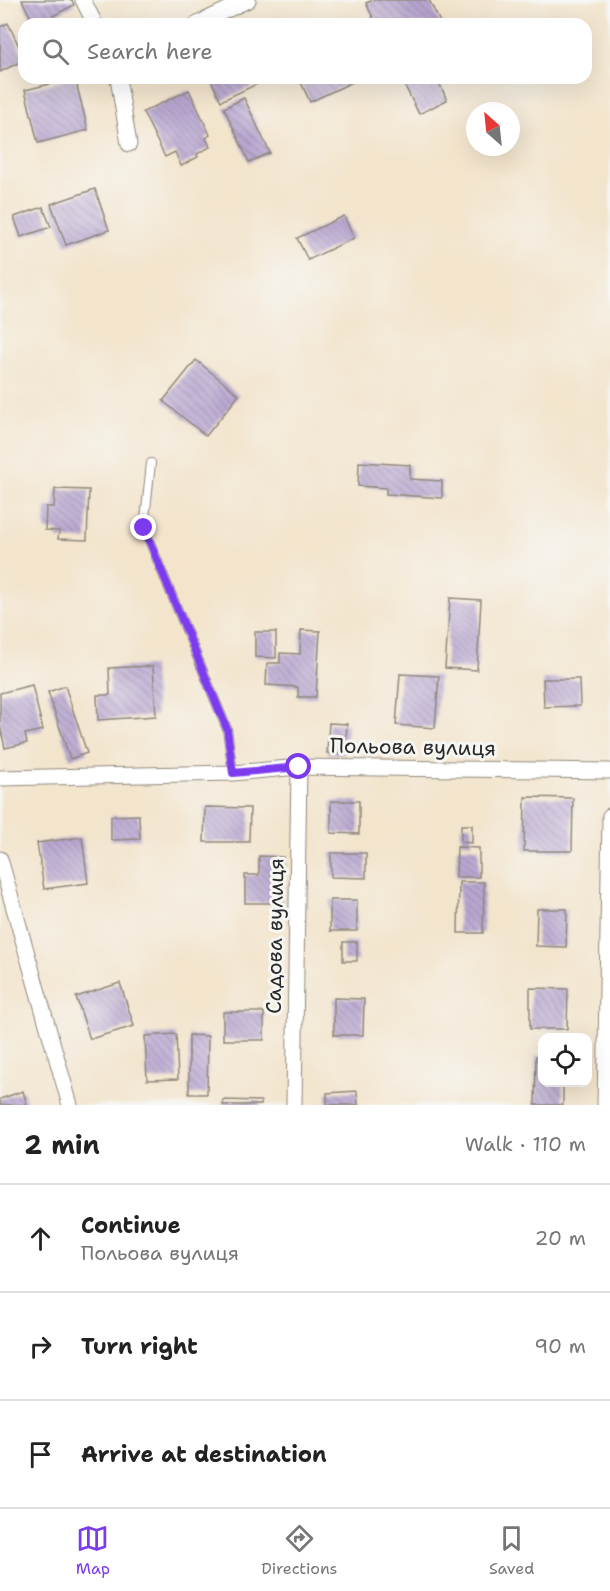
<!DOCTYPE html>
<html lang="en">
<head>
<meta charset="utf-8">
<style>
  :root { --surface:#fff; --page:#f2f2f2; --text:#222; --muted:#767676; --line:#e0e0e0; --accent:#7c3aed }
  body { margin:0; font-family:"Shantell Sans",sans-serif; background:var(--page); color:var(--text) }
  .controls { position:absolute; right:18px; bottom:18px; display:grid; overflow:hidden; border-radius:12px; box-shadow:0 6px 24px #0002 }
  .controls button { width:54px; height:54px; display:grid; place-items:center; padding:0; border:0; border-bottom:2px solid var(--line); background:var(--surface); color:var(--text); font:30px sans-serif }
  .compass { position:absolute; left:466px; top:102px; width:54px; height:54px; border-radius:50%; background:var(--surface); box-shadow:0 6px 24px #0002; rotate:333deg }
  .stop { position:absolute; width:18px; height:18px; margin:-14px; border:4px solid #7c3aed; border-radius:50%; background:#fff }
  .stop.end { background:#7c3aed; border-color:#fff; box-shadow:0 2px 6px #0008 }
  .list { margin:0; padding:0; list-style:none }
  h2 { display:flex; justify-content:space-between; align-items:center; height:78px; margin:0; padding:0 24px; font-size:26px }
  h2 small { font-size:20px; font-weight:400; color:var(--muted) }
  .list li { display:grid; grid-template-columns:39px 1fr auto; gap:18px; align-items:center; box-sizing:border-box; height:108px; padding:0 24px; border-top:2px solid var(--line) }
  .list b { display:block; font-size:22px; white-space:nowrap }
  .list p { margin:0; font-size:20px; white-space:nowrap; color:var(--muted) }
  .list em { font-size:20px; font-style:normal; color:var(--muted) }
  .icon { flex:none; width:33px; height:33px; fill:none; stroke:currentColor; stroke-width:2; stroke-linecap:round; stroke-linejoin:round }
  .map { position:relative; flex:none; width:610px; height:1105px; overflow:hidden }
  .search { position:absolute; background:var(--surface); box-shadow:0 6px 24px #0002; left:18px; right:18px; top:18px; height:66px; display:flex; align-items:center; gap:15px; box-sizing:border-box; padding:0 21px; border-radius:18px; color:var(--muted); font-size:22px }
  .sheet { height:402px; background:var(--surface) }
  nav { display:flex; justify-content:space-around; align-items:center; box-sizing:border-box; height:84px; border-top:2px solid var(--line); background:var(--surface); font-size:16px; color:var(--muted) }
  nav a { display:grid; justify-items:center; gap:3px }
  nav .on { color:var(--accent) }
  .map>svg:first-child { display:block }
  .building { fill:url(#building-back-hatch) }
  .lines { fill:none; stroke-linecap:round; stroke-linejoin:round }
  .service-casing { stroke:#8f887c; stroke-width:10 }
  .minor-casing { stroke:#8f887c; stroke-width:17 }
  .service { stroke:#fff; stroke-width:8 }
  .minor { stroke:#fff; stroke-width:15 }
  .route { stroke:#7c3aed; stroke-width:8 }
  .labels { text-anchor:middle; stroke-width:6; stroke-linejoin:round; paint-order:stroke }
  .street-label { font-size:21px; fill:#2b2b2b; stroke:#f6f6f2 }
</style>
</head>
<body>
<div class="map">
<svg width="610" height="1105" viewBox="0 0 610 1105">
  <defs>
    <pattern id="building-back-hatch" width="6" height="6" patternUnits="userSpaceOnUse" patternTransform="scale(1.5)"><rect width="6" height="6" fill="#baa8d2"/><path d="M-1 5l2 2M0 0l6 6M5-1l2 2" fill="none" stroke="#9789ab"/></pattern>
  </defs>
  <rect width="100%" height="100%" fill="#f6f6f2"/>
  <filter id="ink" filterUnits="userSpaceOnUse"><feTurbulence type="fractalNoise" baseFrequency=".0167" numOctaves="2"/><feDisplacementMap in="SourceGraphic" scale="12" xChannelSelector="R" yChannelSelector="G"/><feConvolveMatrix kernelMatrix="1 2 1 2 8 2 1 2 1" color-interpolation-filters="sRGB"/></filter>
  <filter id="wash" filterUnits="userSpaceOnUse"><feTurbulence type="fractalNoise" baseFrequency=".008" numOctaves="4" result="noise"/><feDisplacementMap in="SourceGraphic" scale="24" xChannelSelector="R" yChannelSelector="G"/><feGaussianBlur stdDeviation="1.35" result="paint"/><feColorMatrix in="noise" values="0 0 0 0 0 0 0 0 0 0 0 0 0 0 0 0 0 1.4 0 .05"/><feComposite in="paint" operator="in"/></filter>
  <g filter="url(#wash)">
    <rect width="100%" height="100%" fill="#f3e4cc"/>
    <g id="blocks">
      <g class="building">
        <polygon points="22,0 72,0 74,5 38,24 34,24"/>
        <polygon points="373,0 429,0 441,24 376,24 366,3"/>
        <polygon points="8,23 24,57 24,60 0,72 0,27"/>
        <polygon points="75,78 88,130 38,143 25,90"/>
        <polygon points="210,78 270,78 221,101"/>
        <polygon points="299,78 361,78 310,102"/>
        <polygon points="401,78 437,78 447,100 419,114"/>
        <polygon points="189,90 210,135 206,138 210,147 197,154 198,157 181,166 175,152 165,157 143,112"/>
        <polygon points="244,98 270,153 249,162 224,108"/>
        <polygon points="95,189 109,230 66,245 51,204"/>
        <polygon points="43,207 51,227 21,237 14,217"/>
        <polygon points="344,216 354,238 308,260 297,238"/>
        <polygon points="196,360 239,395 206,436 163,401"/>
        <polygon points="359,462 410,465 410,479 442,481 442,498 386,494 386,488 358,486"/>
        <polygon points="55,489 89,490 87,540 58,539 59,531 45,530 46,507 54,507"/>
        <polygon points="450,598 481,600 477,670 445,668"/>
        <polygon points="301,630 320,631 316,697 298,697 298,687 266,685 267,663 280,663 280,653 300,654"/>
        <polygon points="255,632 276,632 276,658 255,657"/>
        <polygon points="153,666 156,716 98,720 97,695 110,695 109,668"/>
        <polygon points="400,674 439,676 435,728 396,725"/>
        <polygon points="543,679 579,679 580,706 544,707"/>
        <polygon points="32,685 43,730 25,734 27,743 5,748 0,726 0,693"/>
        <polygon points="65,686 87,753 70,759 48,692"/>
        <polygon points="329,723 347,724 345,754 327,753"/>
        <polygon points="525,797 573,798 572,851 524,851"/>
        <polygon points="331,801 359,801 359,834 331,833"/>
        <polygon points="205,807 250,808 249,842 204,842"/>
        <polygon points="139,815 140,839 111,840 111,816"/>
        <polygon points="461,825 472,825 472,843 461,842"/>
        <polygon points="82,837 88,883 44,889 37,843"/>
        <polygon points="457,847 479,848 479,877 456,877"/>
        <polygon points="331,853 366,853 366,878 331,877"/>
        <polygon points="259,856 283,857 282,903 245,903 245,875 259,875"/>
        <polygon points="459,882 484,882 483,933 458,933"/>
        <rect x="330" y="900" width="27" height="31"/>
        <polygon points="537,909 567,909 566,947 536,946"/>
        <rect x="343" y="942" width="14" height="19"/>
        <polygon points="120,983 134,1026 90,1039 76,997"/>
        <polygon points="530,988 568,989 567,1029 530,1029"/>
        <polygon points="334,998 364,999 363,1035 334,1035"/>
        <rect x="223" y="1012" width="41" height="28"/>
        <polygon points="176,1034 178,1079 147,1080 145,1036"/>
        <polygon points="189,1035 208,1036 207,1094 189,1094"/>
        <polygon points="536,1056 542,1056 542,1082 563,1082 563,1105 535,1105"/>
        <polygon points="23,1091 27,1105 0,1105 0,1099"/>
        <polygon points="357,1091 358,1105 327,1105 327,1093"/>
        <polygon points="223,1100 261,1101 261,1105 223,1105"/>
      </g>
    </g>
  </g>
  <g filter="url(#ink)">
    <use href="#blocks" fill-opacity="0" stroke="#8f887c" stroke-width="1.5"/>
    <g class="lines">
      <g class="service-casing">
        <polyline id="service" points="151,463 144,528 227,729 233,773"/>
      </g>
      <g class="minor-casing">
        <g id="minor">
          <polyline points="83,0 95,24"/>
          <polyline points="197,24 248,0"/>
          <polyline points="118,78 129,144"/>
          <polyline points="0,778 233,773 299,767 610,771"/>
          <polyline points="0,859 70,1105"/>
          <polyline points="294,1105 299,767"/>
          <polyline points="605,1105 610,816"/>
        </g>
      </g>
      <use href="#service" class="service"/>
      <use href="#minor" class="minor"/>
    </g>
  </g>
  <g class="lines" filter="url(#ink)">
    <polyline class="route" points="144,528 227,729 233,773 299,767"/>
  </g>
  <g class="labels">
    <g class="street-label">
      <text transform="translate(413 747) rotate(1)" y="7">Польова вулиця</text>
      <text transform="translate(275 936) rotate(-89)" y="7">Садова вулиця</text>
    </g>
  </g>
</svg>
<div class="controls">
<button><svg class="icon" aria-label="locate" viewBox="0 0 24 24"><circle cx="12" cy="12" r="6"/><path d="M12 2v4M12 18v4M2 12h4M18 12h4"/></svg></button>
</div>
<svg class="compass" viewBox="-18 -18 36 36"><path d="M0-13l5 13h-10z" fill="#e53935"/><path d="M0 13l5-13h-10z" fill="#767676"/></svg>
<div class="stop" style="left:299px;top:767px"></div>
<div class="stop end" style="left:144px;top:528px"></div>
<div class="search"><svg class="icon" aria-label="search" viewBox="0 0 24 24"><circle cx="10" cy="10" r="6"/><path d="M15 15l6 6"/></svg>Search here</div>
</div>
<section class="sheet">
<h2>2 min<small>Walk · 110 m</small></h2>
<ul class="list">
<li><svg class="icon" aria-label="ahead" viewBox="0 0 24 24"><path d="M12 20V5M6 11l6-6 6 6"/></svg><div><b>Continue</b><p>Польова вулиця</p></div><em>20 m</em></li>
<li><svg class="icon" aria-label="right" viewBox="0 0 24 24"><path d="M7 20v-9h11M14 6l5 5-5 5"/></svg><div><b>Turn right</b></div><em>90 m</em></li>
<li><svg class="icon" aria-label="arrive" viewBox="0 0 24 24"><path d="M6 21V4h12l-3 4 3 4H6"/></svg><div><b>Arrive at destination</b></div></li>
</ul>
</section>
<nav>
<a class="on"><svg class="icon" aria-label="map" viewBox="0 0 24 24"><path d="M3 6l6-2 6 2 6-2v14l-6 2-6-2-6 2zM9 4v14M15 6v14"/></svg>Map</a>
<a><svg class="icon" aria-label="directions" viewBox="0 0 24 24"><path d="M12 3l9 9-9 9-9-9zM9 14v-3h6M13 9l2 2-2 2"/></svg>Directions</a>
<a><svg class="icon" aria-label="saved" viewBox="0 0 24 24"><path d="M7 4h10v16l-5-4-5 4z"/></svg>Saved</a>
</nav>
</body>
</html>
